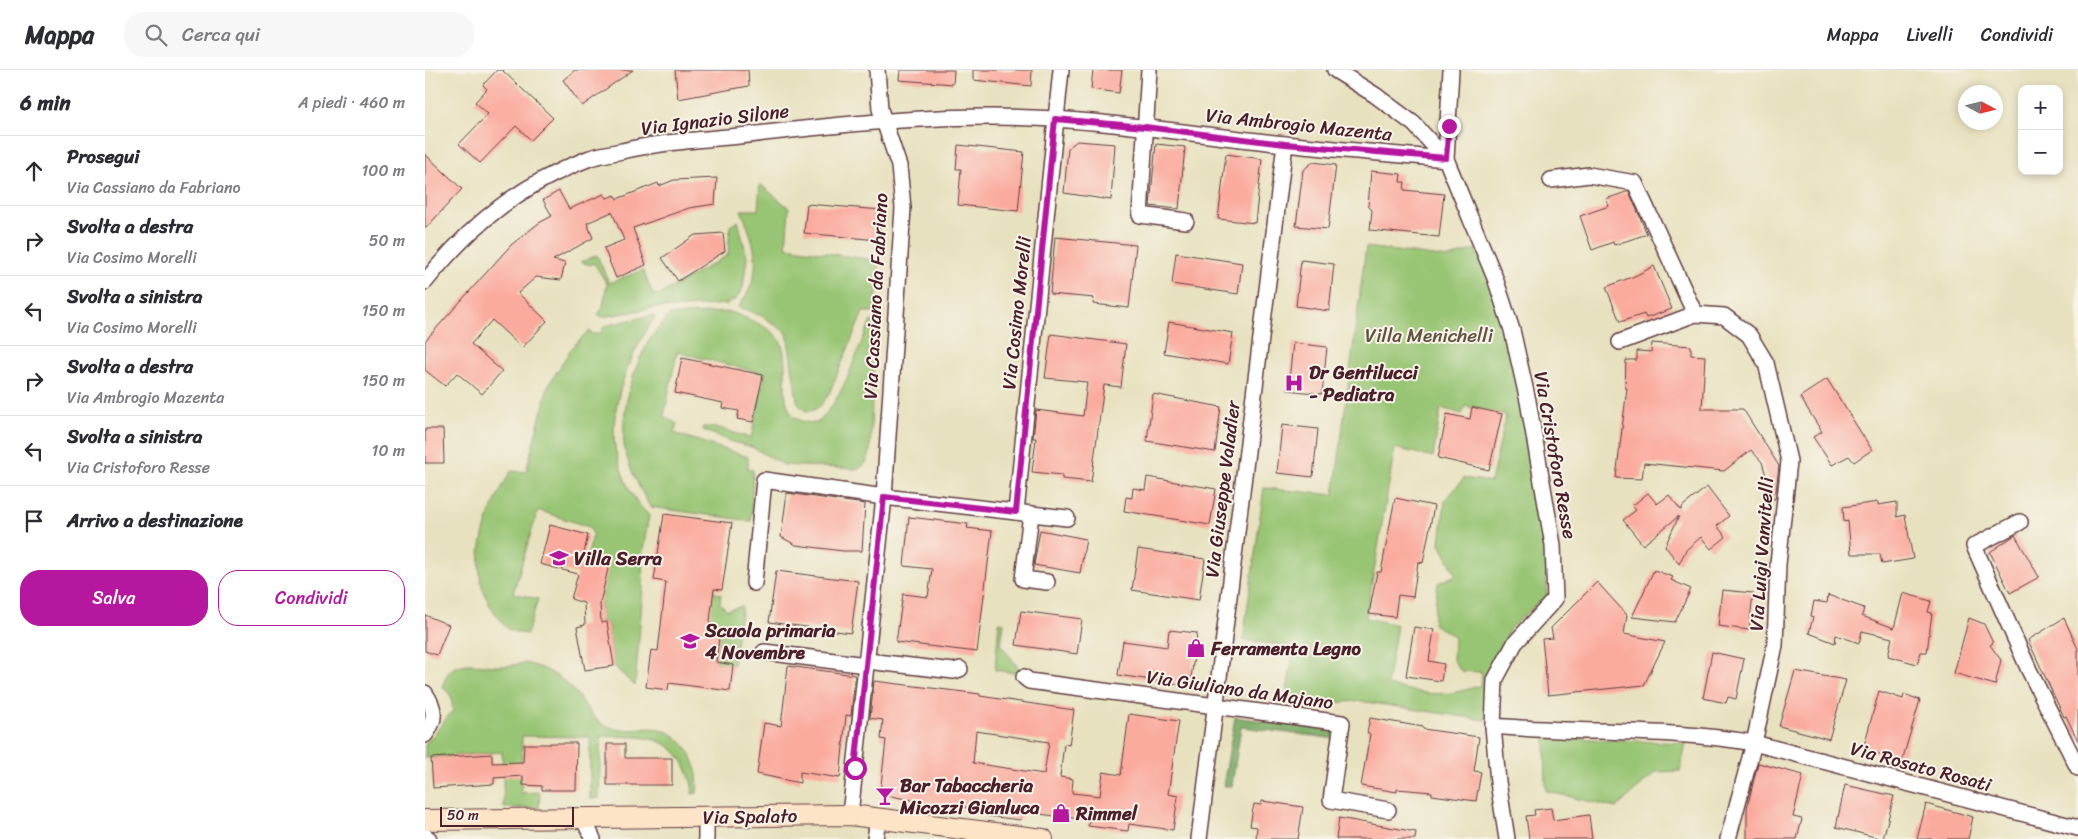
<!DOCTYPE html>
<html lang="it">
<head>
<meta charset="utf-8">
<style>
  :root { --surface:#fff; --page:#f7f7f7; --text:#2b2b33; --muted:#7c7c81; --line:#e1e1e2; --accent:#b5179e }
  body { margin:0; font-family:Sriracha,sans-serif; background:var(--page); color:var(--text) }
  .controls { position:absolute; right:15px; top:15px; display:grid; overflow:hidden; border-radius:10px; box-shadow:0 2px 8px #0003 }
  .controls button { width:45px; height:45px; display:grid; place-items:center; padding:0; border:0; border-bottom:1px solid var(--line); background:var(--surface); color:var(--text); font:25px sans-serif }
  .compass { position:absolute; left:1533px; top:15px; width:45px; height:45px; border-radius:50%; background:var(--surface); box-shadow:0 2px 8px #0003; rotate:97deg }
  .scale { position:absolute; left:15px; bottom:12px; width:134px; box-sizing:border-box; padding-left:5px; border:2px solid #4a1f2b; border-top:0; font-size:14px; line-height:18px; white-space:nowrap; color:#4a1f2b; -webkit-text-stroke:4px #f7f3e8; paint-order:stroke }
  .stop { position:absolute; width:15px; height:15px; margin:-11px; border:4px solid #b5179e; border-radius:50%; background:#fff }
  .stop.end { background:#b5179e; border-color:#fff; box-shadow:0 1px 5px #0008 }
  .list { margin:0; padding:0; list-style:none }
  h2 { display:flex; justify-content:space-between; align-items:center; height:65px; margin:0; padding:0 20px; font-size:21px }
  h2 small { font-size:16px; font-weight:400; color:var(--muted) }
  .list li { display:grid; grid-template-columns:32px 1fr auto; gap:15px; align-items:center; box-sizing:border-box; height:70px; padding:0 20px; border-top:1px solid var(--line) }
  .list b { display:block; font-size:19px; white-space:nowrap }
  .list p { margin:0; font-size:16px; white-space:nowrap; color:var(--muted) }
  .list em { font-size:16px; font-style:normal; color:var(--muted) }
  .actions { display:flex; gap:10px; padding:15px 20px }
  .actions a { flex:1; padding:11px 0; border:1px solid var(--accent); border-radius:20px; text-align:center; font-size:18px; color:var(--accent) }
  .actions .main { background:var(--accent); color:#fff }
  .icon { flex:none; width:28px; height:28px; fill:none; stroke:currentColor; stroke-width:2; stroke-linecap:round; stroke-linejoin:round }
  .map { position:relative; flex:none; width:1653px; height:769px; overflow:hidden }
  header { display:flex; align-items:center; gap:30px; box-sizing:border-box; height:70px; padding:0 25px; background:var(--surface); border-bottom:1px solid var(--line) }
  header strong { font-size:24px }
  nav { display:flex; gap:28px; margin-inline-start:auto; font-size:18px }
  .search { width:350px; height:45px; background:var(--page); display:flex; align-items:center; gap:12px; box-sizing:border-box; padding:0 18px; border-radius:20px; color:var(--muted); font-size:19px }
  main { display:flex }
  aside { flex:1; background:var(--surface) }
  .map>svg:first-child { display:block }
  .green { fill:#98c573; stroke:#71724f; fill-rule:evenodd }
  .forest { fill:#7aaa65; stroke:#626448 }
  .building { fill:#faab9e; fill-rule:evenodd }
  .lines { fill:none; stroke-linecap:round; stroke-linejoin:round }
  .minor-casing { stroke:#623c41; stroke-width:18 }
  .secondary-casing { stroke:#623c41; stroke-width:22 }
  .minor { stroke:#fff; stroke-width:15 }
  .secondary { stroke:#fee4c6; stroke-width:20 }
  .route { stroke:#b5179e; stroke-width:6 }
  .labels { text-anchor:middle; stroke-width:4; stroke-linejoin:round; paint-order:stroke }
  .street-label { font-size:19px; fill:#4a1f2b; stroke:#f7f3e8 }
  .park-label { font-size:19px; fill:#615141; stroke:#f7f3e8 }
  .poi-label { font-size:19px; font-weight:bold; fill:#4a1f2b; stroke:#f7f3e8; text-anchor:start }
</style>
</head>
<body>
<header>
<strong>Mappa</strong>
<div class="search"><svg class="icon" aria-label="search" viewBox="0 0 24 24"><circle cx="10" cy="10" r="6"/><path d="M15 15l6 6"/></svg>Cerca qui</div>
<nav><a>Mappa</a><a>Livelli</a><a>Condividi</a></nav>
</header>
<main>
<aside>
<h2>6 min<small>A piedi · 460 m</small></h2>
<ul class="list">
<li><svg class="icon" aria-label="ahead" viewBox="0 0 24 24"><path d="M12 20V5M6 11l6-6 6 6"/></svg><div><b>Prosegui</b><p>Via Cassiano da Fabriano</p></div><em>100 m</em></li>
<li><svg class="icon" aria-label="right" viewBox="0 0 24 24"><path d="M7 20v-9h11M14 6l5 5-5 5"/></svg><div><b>Svolta a destra</b><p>Via Cosimo Morelli</p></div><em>50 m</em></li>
<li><svg class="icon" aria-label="left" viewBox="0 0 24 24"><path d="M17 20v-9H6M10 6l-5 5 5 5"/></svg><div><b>Svolta a sinistra</b><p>Via Cosimo Morelli</p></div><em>150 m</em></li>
<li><svg class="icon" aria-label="right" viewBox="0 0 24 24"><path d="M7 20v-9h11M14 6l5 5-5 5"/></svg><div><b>Svolta a destra</b><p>Via Ambrogio Mazenta</p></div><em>150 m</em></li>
<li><svg class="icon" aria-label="left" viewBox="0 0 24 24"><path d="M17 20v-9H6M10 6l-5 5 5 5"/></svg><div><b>Svolta a sinistra</b><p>Via Cristoforo Resse</p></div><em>10 m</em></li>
<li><svg class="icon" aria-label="arrive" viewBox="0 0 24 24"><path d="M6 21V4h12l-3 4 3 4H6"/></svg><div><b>Arrivo a destinazione</b></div></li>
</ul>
<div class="actions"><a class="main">Salva</a><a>Condividi</a></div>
</aside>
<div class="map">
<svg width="1653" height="769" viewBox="0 0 1653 769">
  <rect width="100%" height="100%" fill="#f7f3e8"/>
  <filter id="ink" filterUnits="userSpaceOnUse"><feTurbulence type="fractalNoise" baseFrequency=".02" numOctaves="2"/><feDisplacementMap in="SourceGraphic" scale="10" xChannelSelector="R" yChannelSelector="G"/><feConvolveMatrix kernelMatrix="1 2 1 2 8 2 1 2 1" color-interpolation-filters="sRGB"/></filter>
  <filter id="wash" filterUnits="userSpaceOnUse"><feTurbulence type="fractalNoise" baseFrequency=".0096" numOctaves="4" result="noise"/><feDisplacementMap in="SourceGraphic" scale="20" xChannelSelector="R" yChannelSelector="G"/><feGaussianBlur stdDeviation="1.12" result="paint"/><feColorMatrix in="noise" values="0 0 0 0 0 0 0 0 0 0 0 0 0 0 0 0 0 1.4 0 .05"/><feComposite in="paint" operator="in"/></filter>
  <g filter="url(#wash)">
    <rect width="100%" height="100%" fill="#e8e1bf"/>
    <g class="green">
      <path d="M335,114L364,138L361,177L455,191L450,242H438L404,324C396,337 381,352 372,330L362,263L337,246L313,237C340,204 331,176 316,140H333Z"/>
      <polygon points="313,151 322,187 318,218 311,229 302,234 247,238 233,237 178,247 173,245 178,237 182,214 169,193 165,195 156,192 172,185 184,213 218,200 228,225 236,224 303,185 305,156"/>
      <path d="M941,177L1024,188L1050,179L1068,217L1096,331L1121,473L1122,525L1085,558L1063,606L1060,650L934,631L905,633L861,627L869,577L818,570L839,418L909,425ZM1040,336L1081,345L1066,412L1039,408L1020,431L1015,474L1031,505L1013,513L1008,554L1029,566L1028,590L1036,601L1057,602L1056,615C1016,629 1001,624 962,615L972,555L941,548L970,378L1008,387L1016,338L1037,344Z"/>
      <path d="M304,242C318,246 346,257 354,269C371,295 341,354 392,353C421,326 429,285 446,251L450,253L445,383L441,393L434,399L359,395L327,377L307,372L278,360V357H290L326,368L340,304L252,282L239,346L252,354L249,363L323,387V399L328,400L326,451L225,437C217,421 207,405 202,388C192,359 205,306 219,280C225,267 235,256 244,245Z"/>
      <path d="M228,245L230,247C207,281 188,324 189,366C189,381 195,396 200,410C206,423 213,436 224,445L217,486L218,519L210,616L189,596L182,552L176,553L175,533L163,484L168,464L164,457L113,440L88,523L113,529L102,564C96,563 88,562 83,559C79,556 75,548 71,544C37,501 62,442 86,401L101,402L123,316L146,279L163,261L168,264L176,263L179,256Z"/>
      <polygon points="283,519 290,520 289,523 296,524 295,533 302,540 317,536 308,595 291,592 295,559 284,558"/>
      <polygon points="574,552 579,553 576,575 598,604 570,600"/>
      <path d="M100,593C116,597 131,603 143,615C156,626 163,646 179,655C208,670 232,642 260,676C271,690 274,706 272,723L267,724C269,716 264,706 261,698C244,661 211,668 176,666L174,728L165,729V667L97,666L96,723L115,722L114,738H79L77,682L0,688V675L28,640L26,626L18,617C24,582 56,598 80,596C86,596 93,594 100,593Z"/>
      <polygon points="1120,667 1261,673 1255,701 1231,702 1191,738 1121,721"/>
    </g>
    <polygon class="forest" points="810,647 913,661 911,669 816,657 807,716 798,716"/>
    <g id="blocks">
      <g class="building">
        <polygon points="72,0 77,0 128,48 106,70 91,56 55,93 34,74 63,44 50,32 62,19 58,15"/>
        <polygon points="150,0 208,0 157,36 138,10"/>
        <polygon points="250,0 323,0 324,16 253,29"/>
        <polygon points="475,0 529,0 528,14 474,10"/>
        <polygon points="548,0 607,0 606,16 548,10"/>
        <polygon points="668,0 697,0 694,23 666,19"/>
        <polygon points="652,71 690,74 686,130 639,123 643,78"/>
        <polygon points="731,74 760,77 754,139 725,136"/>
        <polygon points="533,75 599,82 593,141 533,135 536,99 531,99"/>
        <polygon points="0,84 37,119 0,159"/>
        <polygon points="801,84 837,89 830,153 793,149"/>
        <polygon points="888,92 911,95 903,159 871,156 878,100"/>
        <polygon points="946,101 976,104 975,112 980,112 979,120 1019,124 1014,167 945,160 947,140 943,136"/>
        <polygon points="292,108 290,134 264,138 208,158 221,195 191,208 179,178 199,170 187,142 162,153 168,168 128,190 140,193 136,210 111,207 93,223 122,251 97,278 67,250 46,274 77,301 57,324 32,303 20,316 0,300 0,271 86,175 114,153 127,146 118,130 134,121 144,139 179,124 182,128 190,125 192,129 233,113 234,116 249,110"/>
        <polygon points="1204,121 1222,164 1189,175 1188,172 1167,180 1155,146 1184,136 1181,129"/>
        <polygon points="382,134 457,140 453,170 379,163"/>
        <polygon points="298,163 300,181 253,211 237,188 270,165"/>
        <polygon points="630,167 711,175 704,238 668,234 669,228 625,224"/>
        <polygon points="751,183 817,193 813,224 747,214"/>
        <polygon points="876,190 909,194 904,241 871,236"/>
        <polygon points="1229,196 1247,239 1221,248 1219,244 1195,252 1181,217 1212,205"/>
        <polygon points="744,252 808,263 803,294 739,283"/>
        <polygon points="626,264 701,274 696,317 679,315 666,412 637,409 637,405 607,402 611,368 608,368 611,340 658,346 662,312 620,308"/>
        <polygon points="868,273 902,277 897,324 863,320"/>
        <polygon points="1227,273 1266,276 1266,285 1280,286 1277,339 1318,339 1354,396 1350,429 1348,429 1337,392 1326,380 1299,401 1219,393 1217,409 1191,408 1202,318 1200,318 1201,290 1212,290 1212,281 1226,282"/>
        <polygon points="257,288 338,305 328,352 312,349 314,341 297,338 298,333 250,323"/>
        <polygon points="1402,309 1447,380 1429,392 1424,386 1407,395 1388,367 1397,362 1375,327"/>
        <polygon points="728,324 796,337 790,382 722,371"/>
        <polygon points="1047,337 1077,344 1064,400 1013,388 1022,344 1045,349"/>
        <polygon points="857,355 893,359 888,407 852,403"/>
        <polygon points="0,359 18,359 19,393 0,393"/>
        <polygon points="722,407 791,419 785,455 699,441 701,427 707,428 708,418 720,420"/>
        <polygon points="1282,417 1304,446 1292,456 1301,467 1286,479 1276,467 1261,480 1254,494 1240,476 1254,446 1218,475 1198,450 1211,440 1207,436 1223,423 1232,434 1244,425 1256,440 1258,436"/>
        <polygon points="362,423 440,434 437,481 418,481 371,475 356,467"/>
        <polygon points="970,428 1009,436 998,493 993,492 988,527 973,525 970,547 944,544 952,502 956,502"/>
        <polygon points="1453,432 1453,435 1472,432 1472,447 1480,445 1488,489 1457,494 1455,484 1426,484 1423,451 1419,452 1418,437"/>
        <polygon points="239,444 307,453 297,520 289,519 284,558 295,559 291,592 308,595 305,621 244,613 243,620 221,617 226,580 233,581 241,512 229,510"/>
        <polygon points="484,447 543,454 542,458 567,461 552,582 471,572 478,524 503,527 507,499 479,496"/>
        <polygon points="125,455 163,465 159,483 185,490 175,533 176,553 182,552 189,596 160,600 152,557 160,555 159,533 146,529 153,504 115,494"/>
        <polygon points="615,460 661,469 655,503 609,495"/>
        <polygon points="1590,465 1614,507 1585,523 1565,482"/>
        <polygon points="713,479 780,489 774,530 707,520"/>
        <polygon points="1229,500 1248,507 1246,510 1266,519 1250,552 1207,547"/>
        <polygon points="351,501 433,511 426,563 344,552"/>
        <polygon points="1172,512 1202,545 1199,564 1240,572 1219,615 1123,625 1117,569 1128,568 1126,558"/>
        <polygon points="1297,520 1328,523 1324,560 1293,556"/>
        <polygon points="1478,523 1506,531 1503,542 1507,543 1502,582 1496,582 1492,594 1463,586 1467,568 1437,561 1434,573 1411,565 1410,573 1384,563 1388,547 1386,546 1389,531 1402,533 1403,525 1439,538 1437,546 1469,558"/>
        <polygon points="596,541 657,549 652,584 591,575"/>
        <polygon points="0,545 24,555 12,585 0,581"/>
        <polygon points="1544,548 1559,554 1568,573 1565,575 1576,590 1570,615 1529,603"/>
        <polygon points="1639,548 1653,579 1653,671 1641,646 1639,647 1603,570"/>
        <polygon points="989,557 1009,560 1004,591 1019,594 1016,611 981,606"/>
        <polygon points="744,560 772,563 765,616 693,605 698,571 742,577"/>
        <polygon points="1287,582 1319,589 1311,629 1303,627 1301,633 1278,628"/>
        <polygon points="363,596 430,605 426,646 421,645 415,708 375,702 375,713 332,704 339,653 356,656"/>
        <polygon points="1370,601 1421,610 1404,669 1354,656"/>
        <path d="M449,611L555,624V626L649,640L644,675L639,674L635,707L648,709L647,723L675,726L678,702L696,705L704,644L754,651L743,724L753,726L748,760L704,754L703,761L663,756L664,750L597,742L596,750L562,746L563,736L531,738L518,736L455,724L461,670L456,669L458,650L445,648ZM551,661L624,672L619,704L548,693Z"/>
        <polygon points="1454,621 1478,629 1479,624 1495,630 1477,691 1438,679"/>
        <polygon points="945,648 998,657 998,659 1054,667 1049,701 1056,702 1051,731 1007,725 1007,722 972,719 972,722 936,716 945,664 942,663"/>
        <polygon points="125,673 152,673 151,720 117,720 117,716 98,715 98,706 69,708 69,714 8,718 6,688 67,684 67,693 98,692 99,674 125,674"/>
        <polygon points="182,674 200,674 200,688 247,688 247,715 182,715"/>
        <polygon points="1333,693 1378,705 1368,747 1377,749 1372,769 1322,769 1322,738"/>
        <polygon points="1420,715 1469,726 1458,769 1411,757"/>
        <polygon points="837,731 878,737 873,769 831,769 832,757 825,756 827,744 829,734 836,735"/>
        <polygon points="1501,734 1548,747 1543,769 1492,769"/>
        <polygon points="1126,738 1128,750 1164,745 1167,769 1104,769 1101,746 1110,745 1109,740"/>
        <polygon points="914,748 991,762 990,769 911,769"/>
      </g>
    </g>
  </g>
  <g filter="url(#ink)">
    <use href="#blocks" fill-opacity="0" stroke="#623c41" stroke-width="1"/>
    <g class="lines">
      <g class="minor-casing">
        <g id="minor">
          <polyline points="724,0 715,145 761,151"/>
          <polyline points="910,0 950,25 989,54 1021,89"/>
          <polyline points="1026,0 1021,89 1070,208 1087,260 1103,331 1128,475 1130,529 1090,573 1070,610 1068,656 1073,712 1082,769"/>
          <polyline points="1126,110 1164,105 1210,113 1270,244"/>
          <path d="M0,212C47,153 95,115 165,88C175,85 186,83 197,81C236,72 274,70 314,66C418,54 525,42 630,49C707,54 783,66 860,74C914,80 967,84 1021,89"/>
          <polyline points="1195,272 1270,244 1299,246 1324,265 1341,293 1364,391 1353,494 1350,575 1329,673 1303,769"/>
          <polyline points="591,442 636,0"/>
          <polyline points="606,444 598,509 622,512"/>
          <polyline points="1595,452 1549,476 1604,600 1653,698"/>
          <polyline points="329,513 339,410 459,427 642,448"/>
          <polyline points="339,582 441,595"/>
          <polyline points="442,591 529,601 535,599"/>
          <polyline points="599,607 604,611 917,653 906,730 963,740"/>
          <path d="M0,623C11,639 11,650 0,665"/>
          <path d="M1068,656C1155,664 1243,658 1329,673L1653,758"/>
          <polyline points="425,745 459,427 478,138 474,96 455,39 452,0"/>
          <polyline points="158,748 168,769"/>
          <polyline points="0,766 4,769"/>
          <polyline points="281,769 281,747"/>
          <polyline points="450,769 453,749"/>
          <polyline points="774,769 860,74"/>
        </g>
      </g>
      <g class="secondary-casing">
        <polyline id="secondary" points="0,750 425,745 618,769"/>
      </g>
      <use href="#minor" class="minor"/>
      <use href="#secondary" class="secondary"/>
    </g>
  </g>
  <g class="lines" filter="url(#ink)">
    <polyline class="route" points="430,698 459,427 591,442 630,49 720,57 860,74 1021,88 1024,56"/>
  </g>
  <defs>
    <g id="hospital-bare" transform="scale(1.5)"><path d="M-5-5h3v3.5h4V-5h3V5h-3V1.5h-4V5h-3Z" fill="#b5179e" stroke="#f7f3e8" stroke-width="2.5" paint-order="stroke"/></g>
    <g id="school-bare" transform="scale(1.5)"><path d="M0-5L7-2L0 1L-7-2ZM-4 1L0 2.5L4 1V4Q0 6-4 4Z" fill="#b5179e" stroke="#f7f3e8" stroke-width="2.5" paint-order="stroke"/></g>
    <g id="shop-bare" transform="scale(1.5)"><path d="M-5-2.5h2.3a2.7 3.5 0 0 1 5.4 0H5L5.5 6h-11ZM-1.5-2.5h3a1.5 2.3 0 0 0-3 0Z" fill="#b5179e" stroke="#f7f3e8" stroke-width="2.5" paint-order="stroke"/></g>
    <g id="bar-bare" transform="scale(1.5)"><path d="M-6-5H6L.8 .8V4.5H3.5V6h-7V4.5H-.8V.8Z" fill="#b5179e" stroke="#f7f3e8" stroke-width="2.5" paint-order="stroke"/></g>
  </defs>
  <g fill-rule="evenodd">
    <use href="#hospital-bare" x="869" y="313"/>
    <use href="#school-bare" x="134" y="488"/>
    <use href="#school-bare" x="265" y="571"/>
    <use href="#shop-bare" x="771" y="578"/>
    <use href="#bar-bare" x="460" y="726"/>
    <use href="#shop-bare" x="636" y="743"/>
  </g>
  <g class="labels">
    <g class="street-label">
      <text transform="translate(290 49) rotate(-7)" y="7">Via Ignazio Silone</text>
      <text transform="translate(874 54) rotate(6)" y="7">Via Ambrogio Mazenta</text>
      <text transform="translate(450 226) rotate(-87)" y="7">Via Cassiano da Fabriano</text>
      <text transform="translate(591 243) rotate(-84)" y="7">Via Cosimo Morelli</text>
      <text transform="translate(1131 385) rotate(80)" y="7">Via Cristoforo Resse</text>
      <text transform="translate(797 419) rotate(-83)" y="7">Via Giuseppe Valadier</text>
      <text transform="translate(1336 484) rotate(-86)" y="7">Via Luigi Vanvitelli</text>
      <text transform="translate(815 619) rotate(8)" y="7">Via Giuliano da Majano</text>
      <text transform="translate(1496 696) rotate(15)" y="7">Via Rosato Rosati</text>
      <text transform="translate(325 746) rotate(-1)" y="7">Via Spalato</text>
    </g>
    <g class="park-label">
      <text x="1004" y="272">Villa Menichelli</text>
    </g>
    <g class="poi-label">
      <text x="884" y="309">Dr Gentilucci<tspan x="884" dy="22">- Pediatra</tspan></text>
      <text x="149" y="495">Villa Serra</text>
      <text x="280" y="567">Scuola primaria<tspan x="280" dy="22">4 Novembre</tspan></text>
      <text x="786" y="585">Ferramenta Legno</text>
      <text x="475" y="722">Bar Tabaccheria<tspan x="475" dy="22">Micozzi Gianluca</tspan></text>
      <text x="651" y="750">Rimmel</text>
    </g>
  </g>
</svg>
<div class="controls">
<button>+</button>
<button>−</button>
</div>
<svg class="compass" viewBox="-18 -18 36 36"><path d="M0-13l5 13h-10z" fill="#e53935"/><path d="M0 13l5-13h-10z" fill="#7c7c81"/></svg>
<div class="scale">50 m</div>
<div class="stop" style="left:430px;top:698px"></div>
<div class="stop end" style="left:1024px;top:56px"></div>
</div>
</main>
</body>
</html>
